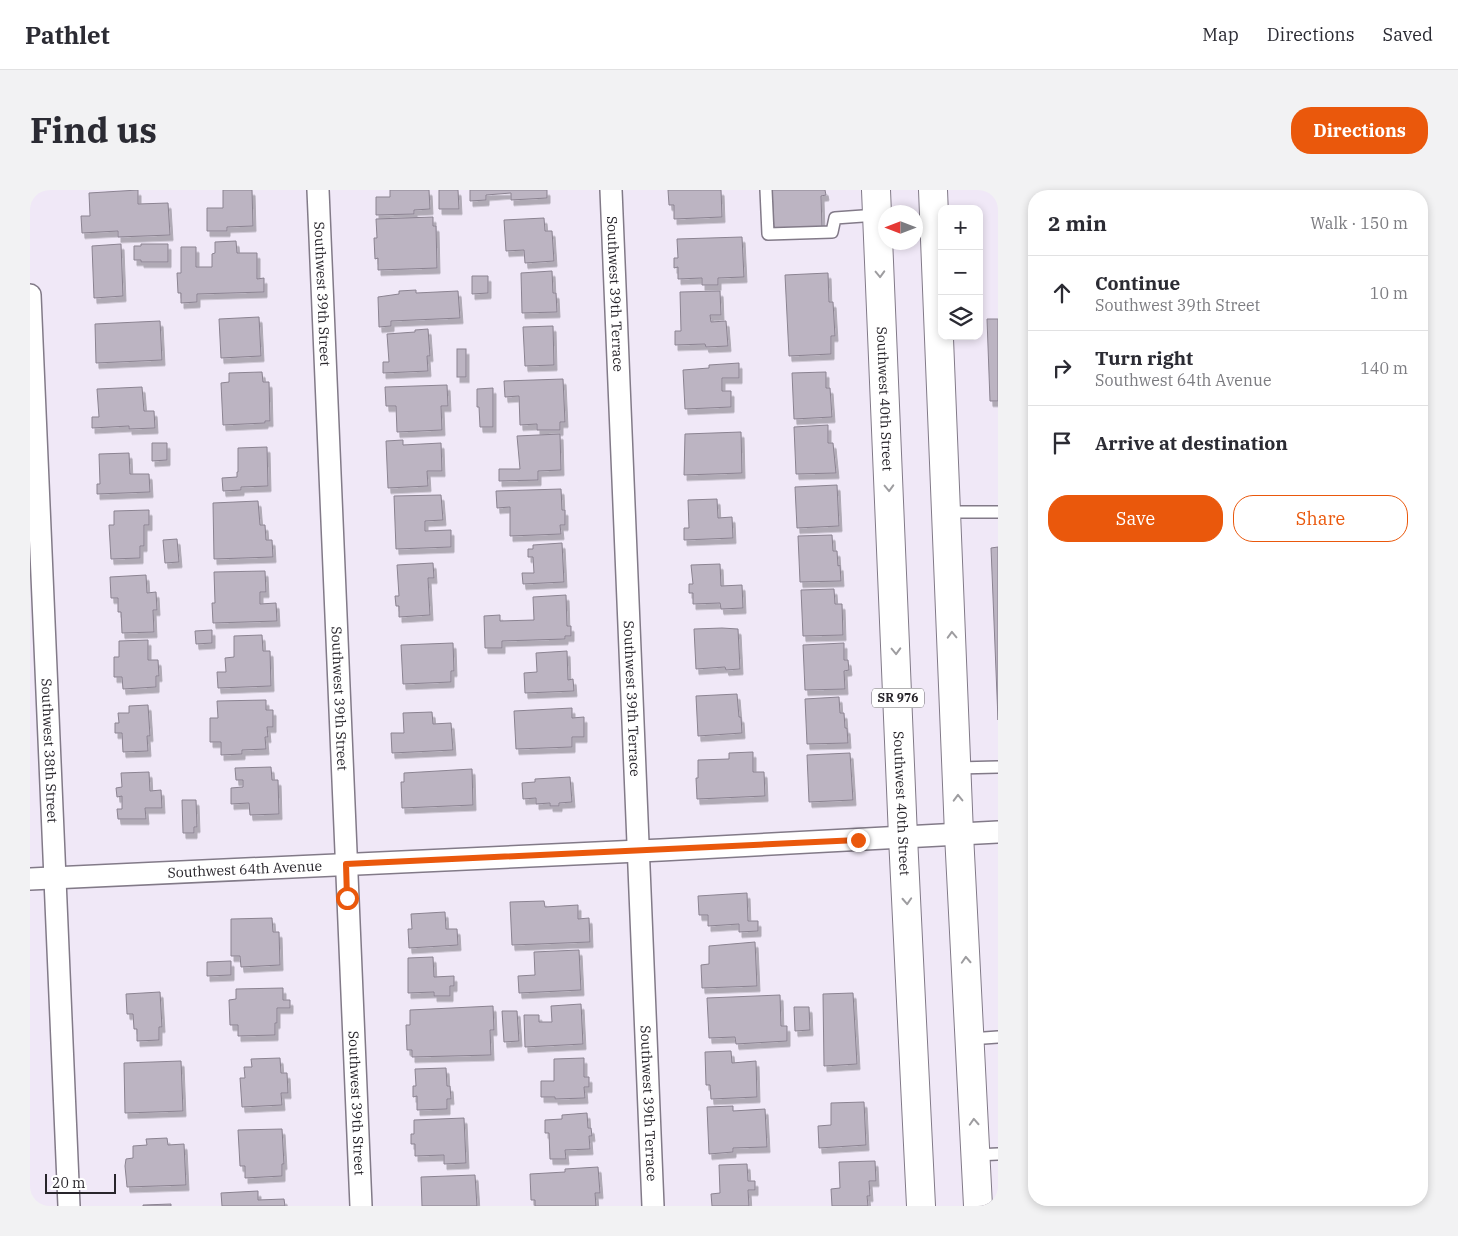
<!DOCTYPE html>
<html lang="en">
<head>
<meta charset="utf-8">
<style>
  :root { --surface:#fff; --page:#f2f2f3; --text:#2b2b33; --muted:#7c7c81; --line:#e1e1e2; --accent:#ea580c }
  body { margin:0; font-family:"IBM Plex Serif",serif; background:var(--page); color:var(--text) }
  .controls { position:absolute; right:15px; top:15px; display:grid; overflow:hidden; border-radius:10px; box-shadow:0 2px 8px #0003 }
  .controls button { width:45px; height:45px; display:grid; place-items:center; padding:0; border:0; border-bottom:1px solid var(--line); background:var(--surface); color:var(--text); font:25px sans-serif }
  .compass { position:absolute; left:848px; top:15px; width:45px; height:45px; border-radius:50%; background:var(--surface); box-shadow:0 2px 8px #0003; rotate:270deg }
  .scale { position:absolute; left:15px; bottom:12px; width:71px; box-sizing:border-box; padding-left:5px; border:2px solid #28252b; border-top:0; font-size:14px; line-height:18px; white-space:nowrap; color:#28252b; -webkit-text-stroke:4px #fff; paint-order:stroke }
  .stop { position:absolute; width:15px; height:15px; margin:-11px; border:4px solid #ea580c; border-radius:50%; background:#fff }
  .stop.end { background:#ea580c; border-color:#fff; box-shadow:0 1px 5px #0008 }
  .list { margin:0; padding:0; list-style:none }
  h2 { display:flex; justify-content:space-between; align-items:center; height:65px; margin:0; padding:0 20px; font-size:21px }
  h2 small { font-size:16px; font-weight:400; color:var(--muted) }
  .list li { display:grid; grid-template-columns:32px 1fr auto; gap:15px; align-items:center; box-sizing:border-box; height:75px; padding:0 20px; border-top:1px solid var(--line) }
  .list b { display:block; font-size:19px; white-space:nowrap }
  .list p { margin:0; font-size:16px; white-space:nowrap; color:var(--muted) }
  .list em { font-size:16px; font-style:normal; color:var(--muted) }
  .actions { display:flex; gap:10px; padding:15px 20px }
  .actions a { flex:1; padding:11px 0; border:1px solid var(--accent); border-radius:20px; text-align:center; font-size:18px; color:var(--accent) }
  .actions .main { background:var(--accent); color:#fff }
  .icon { flex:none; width:28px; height:28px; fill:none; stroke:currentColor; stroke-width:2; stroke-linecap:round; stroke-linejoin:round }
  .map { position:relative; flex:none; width:968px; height:1016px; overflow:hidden; border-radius:20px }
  header { display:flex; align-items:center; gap:30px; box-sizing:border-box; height:70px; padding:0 25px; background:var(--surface); border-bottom:1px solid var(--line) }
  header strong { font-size:24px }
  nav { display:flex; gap:28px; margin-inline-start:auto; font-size:18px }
  .intro { display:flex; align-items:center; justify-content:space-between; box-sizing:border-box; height:120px; padding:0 30px }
  h1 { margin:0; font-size:35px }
  .button { padding:12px 22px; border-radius:20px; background:var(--accent); color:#fff; font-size:18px; font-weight:700 }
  main { display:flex; gap:30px; padding:0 30px }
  aside { flex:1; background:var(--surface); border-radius:20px; box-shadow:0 2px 8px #0003 }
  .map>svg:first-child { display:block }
  .building { fill:#bcb4c2; stroke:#8b8391; filter:url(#shadow) }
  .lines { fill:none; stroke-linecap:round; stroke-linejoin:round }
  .lane-casing { stroke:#827a88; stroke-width:14 }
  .street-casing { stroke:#827a88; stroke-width:24 }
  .primary-casing { stroke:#827a88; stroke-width:30 }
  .lane { stroke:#fff; stroke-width:11 }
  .street { stroke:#fff; stroke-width:21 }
  .primary { stroke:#fff; stroke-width:28 }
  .oneway { stroke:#9e9da0 }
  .route { stroke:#ea580c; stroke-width:6 }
  .labels { text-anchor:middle; stroke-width:4; stroke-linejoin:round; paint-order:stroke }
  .shield { fill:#fff; stroke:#68666b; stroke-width:1 }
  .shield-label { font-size:12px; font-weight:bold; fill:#28252b }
  .street-label { font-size:14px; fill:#28252b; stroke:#fff }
</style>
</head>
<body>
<header>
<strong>Pathlet</strong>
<nav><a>Map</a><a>Directions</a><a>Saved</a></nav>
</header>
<div class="intro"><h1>Find us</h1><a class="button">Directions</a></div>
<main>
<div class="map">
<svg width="968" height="1016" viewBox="0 0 968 1016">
  <defs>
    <filter id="shadow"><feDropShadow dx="3" dy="5.5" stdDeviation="0" flood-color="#0004"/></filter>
  </defs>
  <rect width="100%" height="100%" fill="#f0e8f7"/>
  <g class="building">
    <polygon points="108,0 108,14 138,13 140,45 88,47 88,41 52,43 51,26 60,26 59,3"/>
    <polygon points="193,0 222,0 223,36 197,37 197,41 177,41 177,18 193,18"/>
    <polygon points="360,0 399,0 400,19 384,20 384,24 346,25 346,7 360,7"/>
    <polygon points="409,0 428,0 429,19 409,19"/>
    <polygon points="440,0 517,0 517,8 481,10 481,3 456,5 456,10 440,11"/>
    <polygon points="638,0 691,0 692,27 644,29 644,15 639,15"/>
    <polygon points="742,0 795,0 796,5 791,6 792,38 744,41"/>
    <polygon points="403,27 403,36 406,36 407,78 348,80 348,68 345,69 344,48 347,48 346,29"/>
    <polygon points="514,28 515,41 522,41 524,71 495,73 494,60 476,61 474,30"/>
    <polygon points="712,47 714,87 688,88 688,95 672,95 672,88 648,89 648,77 644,78 644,68 648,68 647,49"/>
    <polygon points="206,51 207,63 227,63 227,89 234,88 234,102 167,104 167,112 151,113 151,103 148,103 147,83 151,83 151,57 166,57 166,77 182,77 182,64 185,63 185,52"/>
    <polygon points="91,54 93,106 64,108 62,56"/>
    <polygon points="111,54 138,54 138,72 111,72 111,70 104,70 104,56 111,56"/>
    <polygon points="522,81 523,103 526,103 527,122 492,123 491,83"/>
    <polygon points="798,83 799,112 803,112 805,146 801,146 801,164 759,166 755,85"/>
    <polygon points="442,86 458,86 458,103 442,104"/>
    <polygon points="386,100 386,103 428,101 430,128 361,131 361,136 349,137 348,107 369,104 369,101"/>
    <polygon points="690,101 691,125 680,125 681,132 696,131 698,156 676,157 675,154 645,155 645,141 651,141 650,102"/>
    <polygon points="229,127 231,166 191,168 189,129"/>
    <polygon points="957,129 968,129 968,211 960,211"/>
    <polygon points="130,131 132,170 66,173 65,134"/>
    <polygon points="523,136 524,175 495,176 493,137"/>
    <polygon points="398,139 400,166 397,166 398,181 353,183 353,172 359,172 357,144 385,142 385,140"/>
    <rect x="427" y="159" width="9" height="28"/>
    <polygon points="709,173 709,188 692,188 692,201 701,201 701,217 655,219 653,180 679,178 679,175"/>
    <polygon points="232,182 233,192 239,192 240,231 235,231 235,233 193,235 191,193 199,192 199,183"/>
    <polygon points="796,182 796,198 800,198 802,227 764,229 762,183"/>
    <polygon points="533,189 535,232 530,232 530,240 507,240 507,234 490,235 489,206 475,207 474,191"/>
    <polygon points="417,195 418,216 411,216 412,240 367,242 366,216 356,216 355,197"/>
    <polygon points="112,197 114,221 124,221 125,238 99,239 99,236 62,238 62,227 69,227 67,199"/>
    <polygon points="463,198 463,237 450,237 449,217 447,217 447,199"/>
    <polygon points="798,235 798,253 803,253 806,283 766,284 764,237"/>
    <polygon points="711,242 712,283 654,285 655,244"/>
    <polygon points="530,244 531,280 508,281 508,290 469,291 469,279 490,279 487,246"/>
    <polygon points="373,250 373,255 411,253 412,281 397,281 398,296 358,298 356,251"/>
    <polygon points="122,253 137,253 137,270 122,271"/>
    <polygon points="237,257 238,296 211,297 211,300 193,301 192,288 207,287 207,282 208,282 208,258"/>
    <polygon points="99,263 100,284 119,284 120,302 67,304 67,294 70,294 69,264"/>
    <polygon points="807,295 809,336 767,338 765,297"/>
    <polygon points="531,299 532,320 535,320 535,335 530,335 531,344 480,346 480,317 467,318 466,301"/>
    <polygon points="411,305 413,330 395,331 395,341 421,340 421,357 366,359 364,306"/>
    <polygon points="687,309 688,328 702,327 703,348 654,350 654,338 659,338 658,310"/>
    <polygon points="228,311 230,335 235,335 236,350 242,350 243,367 184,369 183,313"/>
    <polygon points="119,320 119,335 114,335 114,356 110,356 110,368 81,369 79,335 84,335 84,321"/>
    <polygon points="802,345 803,361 807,361 808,376 810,375 811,391 770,392 768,346"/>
    <polygon points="147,349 149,372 135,373 133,350"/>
    <polygon points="532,353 534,392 493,394 492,383 504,383 503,367 498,367 498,359 503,359 503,355"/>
    <polygon points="968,357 968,530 961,358"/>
    <polygon points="403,373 404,388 398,388 400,425 369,427 369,416 366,416 365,406 369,406 367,375"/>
    <polygon points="690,374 691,396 712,395 713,418 691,419 690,413 663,414 663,403 659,403 659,394 663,394 661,375"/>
    <polygon points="235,381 236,402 230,402 230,414 246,413 247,431 183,433 182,413 185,413 184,382"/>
    <polygon points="116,385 117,403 126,402 127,420 123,420 124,442 92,443 91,422 88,422 88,408 81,408 80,387"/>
    <polygon points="804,399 805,414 812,414 813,445 773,446 771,400"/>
    <polygon points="536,405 537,436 541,436 541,446 535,446 535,449 472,451 472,458 455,458 454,426 470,425 470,431 504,430 503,407"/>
    <polygon points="692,438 708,439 710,479 696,480 695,477 666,479 664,439"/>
    <polygon points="182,440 182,453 166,454 165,441"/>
    <polygon points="232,445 233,461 240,461 241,496 188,498 187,482 196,482 195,468 204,467 204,446"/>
    <polygon points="118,450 118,470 128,470 129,486 126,486 126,497 93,499 92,487 84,487 84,467 89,467 89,451"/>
    <polygon points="423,453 424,481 421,481 421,492 373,494 371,455"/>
    <polygon points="814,453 814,470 818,470 819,480 814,481 815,499 775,500 773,455"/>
    <polygon points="537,461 538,490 543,489 544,501 495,503 494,483 507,482 506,463"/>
    <polygon points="707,504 709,527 711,527 712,543 668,546 666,506"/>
    <polygon points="809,507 810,523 814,523 815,538 817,538 818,553 777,554 775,509"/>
    <polygon points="236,510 236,520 243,520 243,537 237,537 238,547 235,547 236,559 212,560 212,564 191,565 191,552 180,552 180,528 188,528 187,511"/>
    <polygon points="118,515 120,546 117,546 118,561 93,562 92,543 85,543 85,533 89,533 88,523 99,523 99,516"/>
    <polygon points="542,518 542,528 554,527 554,547 542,547 542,557 486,559 484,521"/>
    <polygon points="402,522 403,534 421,533 423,560 362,563 361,543 374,543 373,523"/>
    <polygon points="723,562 723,582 734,582 735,606 667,609 666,588 668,588 668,570 699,569 699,563"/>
    <polygon points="820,563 823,610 779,612 777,565"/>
    <polygon points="241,577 242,590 248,590 249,624 220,625 219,613 201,614 201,598 213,597 213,590 206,590 205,578"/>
    <polygon points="442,579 443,615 372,618 371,592 374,592 374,583"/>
    <polygon points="119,582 120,601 131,600 132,618 115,618 116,629 88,629 87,619 92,619 92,606 87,607 86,598 92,597 91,583"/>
    <polygon points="540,587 542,612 529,613 529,616 520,616 520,613 506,614 506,608 493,609 492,593 505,592 505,589"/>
    <polygon points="152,610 166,610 167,637 164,637 164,643 153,643"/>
    <polygon points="717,703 718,731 728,731 728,741 709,742 709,734 678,736 678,725 669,725 668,706"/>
    <polygon points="514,711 515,717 548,715 548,729 559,728 560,752 482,755 480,712"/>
    <polygon points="415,722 416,739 427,739 428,755 379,758 378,739 382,739 381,724"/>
    <polygon points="242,728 243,742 249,742 250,775 211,777 210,766 201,766 201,729"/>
    <polygon points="725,752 727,796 672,798 671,775 679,774 679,756"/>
    <polygon points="549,760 551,800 489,803 488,786 505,785 504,762"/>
    <polygon points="403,767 404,787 424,786 424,796 420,796 420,806 404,806 404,802 378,803 378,768"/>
    <polygon points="201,771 201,785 177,786 177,772"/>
    <polygon points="253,798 253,810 260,810 260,818 247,818 247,833 245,833 245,845 208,846 208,835 200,835 199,810 206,809 206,799"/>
    <polygon points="130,802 132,837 129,837 129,850 107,851 107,839 104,839 103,824 97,824 96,804"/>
    <polygon points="823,803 827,874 794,876 793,804"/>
    <polygon points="750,805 751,836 757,836 757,851 706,854 705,847 679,848 677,808"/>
    <polygon points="551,814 553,854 495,857 494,825 509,825 509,832 522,832 521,816"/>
    <polygon points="463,816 464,840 460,840 461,865 382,867 382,860 377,860 376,835 380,835 380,820"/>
    <polygon points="764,817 779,817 780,840 765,841"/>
    <polygon points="472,821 487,821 489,851 474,852"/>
    <polygon points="701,861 702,873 726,871 727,907 681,909 680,895 676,895 675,862"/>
    <polygon points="250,868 251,883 257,883 258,903 251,903 252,915 212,917 210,888 215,888 214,877 222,877 221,869"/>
    <polygon points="554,868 554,887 559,887 559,897 554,897 555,908 525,909 525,907 511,907 511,891 524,891 524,869"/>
    <polygon points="151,871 153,921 95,923 94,873"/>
    <polygon points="416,878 417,896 420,896 421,909 417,909 417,919 387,920 387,906 383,907 383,896 386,896 385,879"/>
    <polygon points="834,912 836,955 789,958 788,936 801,935 801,913"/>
    <polygon points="703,916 703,921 735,919 737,957 703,958 703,962 679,964 677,917"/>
    <polygon points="557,923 558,938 561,938 562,946 559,946 560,959 535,960 536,969 520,969 519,943 515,943 515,930 532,929 532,925"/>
    <polygon points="434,928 436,973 414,974 414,965 385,966 385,954 381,954 381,944 384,944 384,930"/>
    <polygon points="252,939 254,974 252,974 252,986 215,988 215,976 210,976 208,940"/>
    <polygon points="137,948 138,955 154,954 156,995 97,997 95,976 96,969 103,968 103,956 117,955 116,949"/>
    <polygon points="845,971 846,991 839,991 840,1006 837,1006 838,1016 802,1016 801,999 810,998 809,972"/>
    <polygon points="717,974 718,991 725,991 725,1000 718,1000 719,1016 682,1016 681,1004 690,1003 689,975"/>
    <polygon points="568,977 570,1003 565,1003 566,1016 505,1016 505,1010 501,1010 500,984 535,982 535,979"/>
    <polygon points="445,985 447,1016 392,1016 391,987"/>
    <polygon points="228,1001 228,1010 254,1009 255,1016 192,1016 191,1003"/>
    <polygon points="141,1014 141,1016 113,1016 113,1015"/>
  </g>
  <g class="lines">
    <g class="lane-casing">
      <g id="lane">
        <polyline points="736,0 738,44 802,42 805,28 847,25"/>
        <polyline points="917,322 968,322"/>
        <polyline points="927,578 968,577"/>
        <polyline points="940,849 968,847"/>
        <polyline points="945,965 968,964"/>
      </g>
    </g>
    <g class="street-casing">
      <g id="street">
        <path id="s1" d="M288,0L331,1016"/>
        <path id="s2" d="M581,0L623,1016"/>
        <path id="s3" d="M0,105L39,1016"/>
        <path id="s4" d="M0,689L631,660L968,642"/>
      </g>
    </g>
    <g class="primary-casing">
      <g id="primary">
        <path id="s5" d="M846,0L873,647L891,1016"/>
        <polyline points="903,0 929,644 948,1016"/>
      </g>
    </g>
    <use href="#lane" class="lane"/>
    <use href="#street" class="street"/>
    <use href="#primary" class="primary"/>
  </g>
  <defs><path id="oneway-chevron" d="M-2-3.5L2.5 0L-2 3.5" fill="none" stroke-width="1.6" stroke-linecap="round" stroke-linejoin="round" transform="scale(1.25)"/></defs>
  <g class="oneway">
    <use href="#oneway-chevron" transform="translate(850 84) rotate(88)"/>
    <use href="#oneway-chevron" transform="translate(859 298) rotate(88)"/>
    <use href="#oneway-chevron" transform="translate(922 445) rotate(-92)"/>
    <use href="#oneway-chevron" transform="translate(866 461) rotate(88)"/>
    <use href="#oneway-chevron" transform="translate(928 608) rotate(-91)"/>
    <use href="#oneway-chevron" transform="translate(877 711) rotate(87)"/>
    <use href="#oneway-chevron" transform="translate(936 770) rotate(-93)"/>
    <use href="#oneway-chevron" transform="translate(944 932) rotate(-93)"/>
  </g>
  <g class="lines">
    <polyline class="route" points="317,708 316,674 828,650"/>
  </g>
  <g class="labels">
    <rect class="shield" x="842" y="498.5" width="52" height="19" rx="4"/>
    <g class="shield-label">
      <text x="868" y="512">SR 976</text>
    </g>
    <g class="street-label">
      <text dy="5" stroke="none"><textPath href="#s1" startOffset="104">Southwest 39th Street</textPath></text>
      <text dy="5" stroke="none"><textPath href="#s2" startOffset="104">Southwest 39th Terrace</textPath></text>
      <text dy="5" stroke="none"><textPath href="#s5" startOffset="209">Southwest 40th Street</textPath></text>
      <text dy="5" stroke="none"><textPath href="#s1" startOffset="509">Southwest 39th Street</textPath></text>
      <text dy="5" stroke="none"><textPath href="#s2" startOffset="509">Southwest 39th Terrace</textPath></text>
      <text dy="5" stroke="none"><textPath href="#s3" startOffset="456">Southwest 38th Street</textPath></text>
      <text dy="5" stroke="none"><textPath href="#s5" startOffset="614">Southwest 40th Street</textPath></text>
      <text dy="5" stroke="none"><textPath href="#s4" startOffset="215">Southwest 64th Avenue</textPath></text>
      <text dy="5" stroke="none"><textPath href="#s1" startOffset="914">Southwest 39th Street</textPath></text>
      <text dy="5" stroke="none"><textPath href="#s2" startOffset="914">Southwest 39th Terrace</textPath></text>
    </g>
  </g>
</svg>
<div class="controls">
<button>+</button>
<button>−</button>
<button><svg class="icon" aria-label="layers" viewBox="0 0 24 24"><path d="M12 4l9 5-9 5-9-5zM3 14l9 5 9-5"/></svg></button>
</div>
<svg class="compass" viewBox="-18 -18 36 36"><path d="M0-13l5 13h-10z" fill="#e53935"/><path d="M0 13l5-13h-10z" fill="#7c7c81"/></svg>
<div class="scale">20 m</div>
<div class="stop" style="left:317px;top:708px"></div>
<div class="stop end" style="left:828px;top:650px"></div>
</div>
<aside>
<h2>2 min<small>Walk · 150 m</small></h2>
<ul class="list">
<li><svg class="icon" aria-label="ahead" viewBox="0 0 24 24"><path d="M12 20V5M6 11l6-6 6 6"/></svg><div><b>Continue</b><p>Southwest 39th Street</p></div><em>10 m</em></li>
<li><svg class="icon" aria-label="right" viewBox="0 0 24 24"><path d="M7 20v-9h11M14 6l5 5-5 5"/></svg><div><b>Turn right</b><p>Southwest 64th Avenue</p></div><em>140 m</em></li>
<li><svg class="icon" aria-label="arrive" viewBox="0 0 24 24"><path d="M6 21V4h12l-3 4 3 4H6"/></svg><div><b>Arrive at destination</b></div></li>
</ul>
<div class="actions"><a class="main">Save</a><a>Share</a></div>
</aside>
</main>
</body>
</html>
